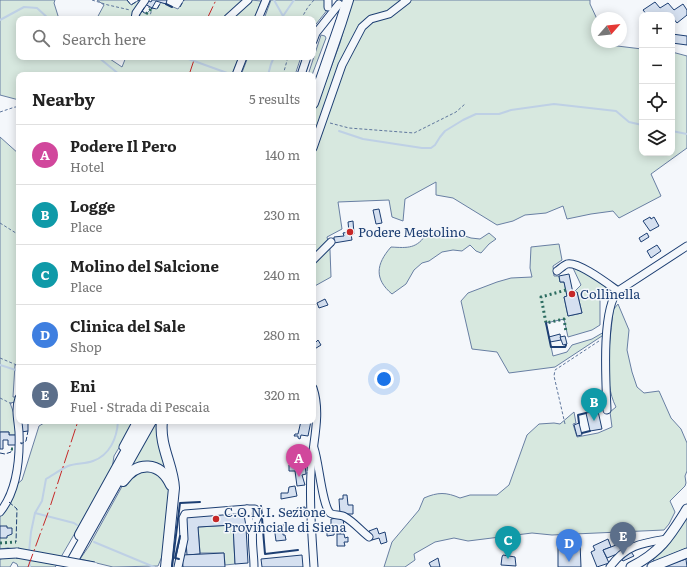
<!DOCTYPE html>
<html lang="en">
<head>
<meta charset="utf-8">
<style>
  :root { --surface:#fff; --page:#f2f2f2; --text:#222; --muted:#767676; --line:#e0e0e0; --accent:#c62828 }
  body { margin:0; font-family:Literata,serif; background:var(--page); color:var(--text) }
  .controls { position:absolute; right:12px; top:12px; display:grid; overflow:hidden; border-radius:8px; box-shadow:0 2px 10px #0003 }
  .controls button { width:36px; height:36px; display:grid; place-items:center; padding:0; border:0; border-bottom:1px solid var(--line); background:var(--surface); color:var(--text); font:20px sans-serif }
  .compass { position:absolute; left:591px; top:12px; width:36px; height:36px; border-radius:50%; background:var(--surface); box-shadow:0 2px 10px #0003; rotate:62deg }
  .you { position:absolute; left:384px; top:379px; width:14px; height:14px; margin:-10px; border:3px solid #fff; border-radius:50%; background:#1a73e8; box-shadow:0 0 0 6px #1a73e833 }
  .badge { display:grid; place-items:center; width:26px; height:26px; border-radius:50%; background:var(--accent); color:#fff; font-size:13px; font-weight:700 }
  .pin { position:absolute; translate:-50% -33px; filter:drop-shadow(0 1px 2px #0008) }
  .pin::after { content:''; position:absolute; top:21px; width:14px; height:12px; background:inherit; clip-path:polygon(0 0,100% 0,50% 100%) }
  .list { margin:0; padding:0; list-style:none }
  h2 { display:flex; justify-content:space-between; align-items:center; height:52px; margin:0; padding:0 16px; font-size:17px }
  h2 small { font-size:13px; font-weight:400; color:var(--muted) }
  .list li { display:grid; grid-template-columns:26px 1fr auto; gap:12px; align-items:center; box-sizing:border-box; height:60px; padding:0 16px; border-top:1px solid var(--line) }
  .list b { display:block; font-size:15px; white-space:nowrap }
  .list p { margin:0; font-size:13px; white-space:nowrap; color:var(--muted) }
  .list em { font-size:13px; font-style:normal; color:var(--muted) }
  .icon { flex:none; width:22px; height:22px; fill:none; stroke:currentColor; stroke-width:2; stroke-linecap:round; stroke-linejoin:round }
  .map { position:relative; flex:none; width:687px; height:567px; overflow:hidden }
  .search { position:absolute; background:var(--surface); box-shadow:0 2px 10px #0003; left:16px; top:16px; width:300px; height:44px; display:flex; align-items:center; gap:10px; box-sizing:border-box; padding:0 14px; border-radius:8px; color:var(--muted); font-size:15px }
  .panel { position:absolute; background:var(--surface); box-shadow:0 2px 10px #0003; left:16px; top:72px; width:300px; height:352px; border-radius:8px }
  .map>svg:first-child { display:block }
  .green { fill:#d7e8df; stroke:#687fa3 }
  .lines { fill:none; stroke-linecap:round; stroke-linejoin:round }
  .stream { stroke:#bed0e5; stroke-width:2 }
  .building { fill:#d5e0f0; stroke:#1d3f73 }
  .minor-casing { stroke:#1d3f73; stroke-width:9 }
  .major-casing { stroke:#1d3f73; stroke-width:11 }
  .highway-casing { stroke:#1d3f73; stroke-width:12 }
  .path { stroke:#5e769c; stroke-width:1; stroke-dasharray:3 2; stroke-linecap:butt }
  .minor { stroke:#f4f7fb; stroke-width:7 }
  .major { stroke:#f4f7fb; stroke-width:9 }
  .highway { stroke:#f4f7fb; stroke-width:10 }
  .major-bridge-casing { stroke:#1d3f73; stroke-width:11; stroke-linecap:butt }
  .major-bridge { stroke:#f4f7fb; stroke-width:9 }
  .hedge { stroke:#2c6c60; stroke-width:3; stroke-dasharray:2 3; stroke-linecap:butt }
  .fence { stroke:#1d3f73; stroke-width:1; stroke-dasharray:5 2; stroke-linecap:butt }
  .wall { stroke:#1d3f73; stroke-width:2 }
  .power { stroke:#c62828; stroke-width:1; stroke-dasharray:14 3 2 3; stroke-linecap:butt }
  .poi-dot { fill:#c62828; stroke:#f4f7fb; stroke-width:1.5 }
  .labels { text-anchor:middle; stroke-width:3; stroke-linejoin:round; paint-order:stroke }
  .poi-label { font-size:13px; fill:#1d3f73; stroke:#f4f7fb; text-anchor:start }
</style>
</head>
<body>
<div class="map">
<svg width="687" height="567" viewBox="0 0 687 567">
  <rect width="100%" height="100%" fill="#f4f7fb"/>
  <g class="green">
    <polygon points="0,0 55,0 54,3 59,19 19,19 19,57 107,57 122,67 126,57 239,57 232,75 19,75 19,100 0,95"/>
    <polygon points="97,0 127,0 131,5 139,0 143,0 133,19 99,19 97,18 104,5"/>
    <polygon points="184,0 245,0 231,14 223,19 137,19 138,14 144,6 145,6 142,11 146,14 152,8 157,9 161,2 178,9"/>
    <polygon points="251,0 261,1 255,19 231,19"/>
    <polygon points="271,0 327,0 328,9 313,28 313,19 264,19"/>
    <polygon points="352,0 590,0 590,4 597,19 597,42 607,42 609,45 642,49 642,153 672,153 672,52 687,56 687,148 651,174 661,196 619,218 613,211 591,214 567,219 563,206 546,213 525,215 513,221 497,225 453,198 436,195 436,182 405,199 403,221 392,217 389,200 338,202 342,229 327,237 330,250 331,277 313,287 313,116 340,43"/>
    <polygon points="321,35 325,36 326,38 312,75 308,75"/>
    <polygon points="248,57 301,57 295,75 241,75"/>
    <polygon points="0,137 19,154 19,365 15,365 13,397 16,397 15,402 10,403 16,419 17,435 9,435 9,432 0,432"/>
    <path d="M437,231L462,235L471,238L480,239L489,233L496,239L489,244L481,253L476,251L470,245L462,251L453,250L442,252L429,261L422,263L414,270L406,284L392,294C374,279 376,264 391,247C408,248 417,249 427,233Z"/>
    <polygon points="559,244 562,260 553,266 554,276 559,276 560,282 564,282 567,296 564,297 568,316 582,313 577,292 573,293 581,285 573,268 588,274 607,287 609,294 600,296 600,325 592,330 568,337 564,319 546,323 553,356 567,352 572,345 592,339 604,332 605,334 555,367 509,373 497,352 472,349 461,301 468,293 497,282 511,278 532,277 530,268 531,247"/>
    <path d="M618,304L629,330L627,350L632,372L637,387L644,393L659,391L671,418L681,429L687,443V471L685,476L686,483L685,486L670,501L675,512L669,524L664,530L552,535L532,533L468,541L454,538L435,542L414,554L415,560L405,567H384L392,542L419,510L424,498C438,492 446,492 460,498L470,495H497L509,485L527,435L539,424L554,423L560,424L574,412L576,423L573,424L577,437L598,433L612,427L610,412L616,407C602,380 611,339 613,310Z"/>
    <polygon points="45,421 135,421 114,456 112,469 61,557 8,548 0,549 0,515 16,485 22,480 39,426 44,423"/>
    <polygon points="155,421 159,421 166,463 166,471 129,469"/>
    <polygon points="153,469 170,488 163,554 158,566 113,567 80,559 89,546 125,481 132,473"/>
    <polygon points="687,516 687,548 653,562 654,558"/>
    <polygon points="233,525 235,564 225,565 224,553 200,553 198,527"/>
    <polygon points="9,557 18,557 57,565 55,567 18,567 17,564 13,562 10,567 0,567 0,559"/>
  </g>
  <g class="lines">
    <g class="stream">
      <polyline points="274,0 283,16"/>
      <polyline points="283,19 283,16 294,0"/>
      <polyline points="0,20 24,7 37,8 49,19"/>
      <polyline points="98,57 120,75"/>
      <polyline points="183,57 230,74"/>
      <polyline points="268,75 271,64 274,57"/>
      <polyline points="339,131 363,139 422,148 431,148 435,145 440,137 445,131 463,120 476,114 499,114 511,110 554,104 616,111 629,122 642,125"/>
      <polyline points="672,131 687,134"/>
      <polyline points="0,365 19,371"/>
      <polyline points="35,513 74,523 77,525"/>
      <polyline points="94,542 154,567"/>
      <path d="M29,552L31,532L35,513L42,501L46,479C53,475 61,469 68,466C76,463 85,464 93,461C110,455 117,438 118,421"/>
      <polyline points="29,558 30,567"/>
    </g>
  </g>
  <g class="building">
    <polygon points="147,0 151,2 152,0 167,0 166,4 156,1 152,8 145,4"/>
    <polygon points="655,2 660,8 668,3 674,10 683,4 687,10 687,15 677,23 672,17 672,15 659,15 657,13 654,15 647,15 643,10"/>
    <polygon points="672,34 687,36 687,45 672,43"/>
    <polygon points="379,209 382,223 376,224 373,210"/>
    <polygon points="650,217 651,219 654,217 659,226 650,231 643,221"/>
    <polygon points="353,221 354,234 351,234 352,240 334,243 334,237 344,236 343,233 349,232 348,222"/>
    <polygon points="647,233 649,237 641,242 639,238"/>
    <polygon points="657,245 661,251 651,258 647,251"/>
    <polygon points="569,274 573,293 577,292 582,313 568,316 564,297 567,296 564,282 560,282 559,276"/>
    <polygon points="325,299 328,305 319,308 317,303"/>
    <polygon points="560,334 561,340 550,342 549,337"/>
    <polygon points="565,336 567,344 563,345 560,337"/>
    <polygon points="313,340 315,343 318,340 321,345 313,350"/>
    <polygon points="598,411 602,429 590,431 586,413"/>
    <polygon points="21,421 28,421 28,431 21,432"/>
    <polygon points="301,421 311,421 308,436 301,435 300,439 298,438 298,436 294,436 295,434 298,434"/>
    <polygon points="579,423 582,435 577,436 574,425"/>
    <polygon points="0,432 9,432 9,435 17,435 17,445 8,445 8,440 3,440 3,449 0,449"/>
    <polygon points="305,464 306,474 302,475 305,485 297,486 295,471 289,471 289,465"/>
    <polygon points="295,486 297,496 281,499 281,493 288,493 289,487"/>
    <polygon points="343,495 347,495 348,505 353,505 353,514 340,514 339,499 343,499"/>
    <polygon points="305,507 306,513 297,514 297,508"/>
    <polygon points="245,510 248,563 235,564 233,525 198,527 200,554 187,555 184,516"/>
    <polygon points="343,517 344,528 340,530 340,534 337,534 336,529 335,529 334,535 327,536 327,528 331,528 331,519"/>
    <polygon points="286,525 286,531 283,531 283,535 285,535 286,540 276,541 274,526"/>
    <polygon points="0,526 7,526 7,528 12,528 12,534 7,536 7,538 0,538"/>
    <polygon points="377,528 379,534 385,532 387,542 381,544 379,538 372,540 369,531"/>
    <polygon points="337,534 344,534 345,538 348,537 348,542 344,542 345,546 337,546"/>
    <polygon points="608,539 611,547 603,550 609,563 597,567 591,552 595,550 593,546"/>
    <polygon points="624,542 634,556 623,561 617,554 607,558 603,550"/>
    <polygon points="580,543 581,567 558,567 558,544"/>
    <polygon points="224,553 225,567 183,567 182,555"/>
    <polygon points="302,555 303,567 262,567 261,559"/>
    <polygon points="503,555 515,557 516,566 501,565 502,557"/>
    <polygon points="438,558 440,567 431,567 429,563"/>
    <polygon points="686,559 687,567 661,567"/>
  </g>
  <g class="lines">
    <g class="minor-casing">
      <g id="minor">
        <polyline points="328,0 328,7"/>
        <polyline points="135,19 136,13 145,0"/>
        <polyline points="227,19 248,0"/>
        <polyline points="258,19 266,0"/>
        <polyline points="313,41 316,33 339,4"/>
        <polyline points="236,75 243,57"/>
        <polyline points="301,75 307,57"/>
        <polyline points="313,148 342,65 362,27 371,19 389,14 407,0"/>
        <polyline points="313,260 331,242"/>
        <path d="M557,271C560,269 564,265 567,264C578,261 608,284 618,291"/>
        <path d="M313,388C322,415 312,444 311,472C309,504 312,535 314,567"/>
        <path d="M607,410C606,384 601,309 618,291L687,246"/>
        <polyline points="123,447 137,421"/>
        <path d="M314,448C319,462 322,505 330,513C334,516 341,514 345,517C354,522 361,531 369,537"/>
        <polyline points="247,509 251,531"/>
        <path d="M0,512C17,491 20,459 19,432C18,419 15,410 19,398"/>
        <path d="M178,567L184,539L183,518L185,514L247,509H255L258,513C258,519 254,523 253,528C251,541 254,554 254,567"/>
        <path d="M610,567C626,545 642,543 667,539"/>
      </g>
    </g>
    <g class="major-casing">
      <g id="major">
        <polyline points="0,554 17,553"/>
        <path d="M631,567C661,552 670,536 687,509"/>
        <polyline points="652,567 687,553"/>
      </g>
    </g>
    <g class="highway-casing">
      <g id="highway">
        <polyline points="313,103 341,22 348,0"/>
        <path d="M162,421C159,446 173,465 174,488L166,567"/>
        <path d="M123,481C137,461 160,461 171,485"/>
        <polyline points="80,535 143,421"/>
        <polyline points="69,567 151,421"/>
      </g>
    </g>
    <g class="path">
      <polyline points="92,0 108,5 130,10"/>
      <polyline points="148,7 153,8"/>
      <polyline points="149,19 152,9"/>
      <polyline points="301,19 308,7 314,0"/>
      <polyline points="283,75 288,57"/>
      <polyline points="0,112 15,107 19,107"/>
      <polyline points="330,123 349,128 414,133 456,112 465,104"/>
      <polyline points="0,223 19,235"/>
      <polyline points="0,358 19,366"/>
      <polyline points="0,398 12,404"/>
      <polyline points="565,424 554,376 555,370 599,341"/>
    </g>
    <use href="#minor" class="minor"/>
    <use href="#major" class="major"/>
    <use href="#highway" class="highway"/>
    <g class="major-bridge-casing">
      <polyline id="major-bridge" points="17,553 94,567"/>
    </g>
    <use href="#major-bridge" class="major-bridge"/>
    <g class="hedge">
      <polyline points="146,14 151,9"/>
      <polyline points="566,290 541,297 546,323 564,319 566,332"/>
      <polyline points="11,449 16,449"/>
      <polyline points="0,543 16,542"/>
    </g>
    <g class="fence">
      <polyline points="127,0 131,5 139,0"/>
      <polyline points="180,7 184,0"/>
      <polyline points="151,9 152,8 157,9 161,2"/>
      <polyline points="142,11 146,5"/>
      <polyline points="139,19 139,16 142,11 146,14"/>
      <polyline points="21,442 21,444 26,441 28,431"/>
      <polyline points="0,453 5,454 11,452 11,449"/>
      <polyline points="9,502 17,509 16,542"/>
    </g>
    <g class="wall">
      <polyline points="166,4 172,7"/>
      <polyline points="546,323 551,347 565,347 566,345"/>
      <polyline points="579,423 578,415 586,413"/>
      <polyline points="582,433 590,431"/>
      <polyline points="261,506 265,554 298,550"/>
      <polyline points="179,559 175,558 180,536"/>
      <polyline points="172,567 180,503 200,502"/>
    </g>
    <g class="power">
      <polyline points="207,19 216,0"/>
      <polyline points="189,75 195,57"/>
      <polyline points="28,567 49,510 78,421"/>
    </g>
  </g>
  <g class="poi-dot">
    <circle cx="350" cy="232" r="4"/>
    <circle cx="572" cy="294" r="4"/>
    <circle cx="216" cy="519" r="4"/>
  </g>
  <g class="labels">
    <g class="poi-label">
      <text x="358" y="237">Podere Mestolino</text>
      <text x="580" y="299">Collinella</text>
      <text x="224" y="517">C.O.N.I. Sezione<tspan x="224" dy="15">Provinciale di Siena</tspan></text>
    </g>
  </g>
</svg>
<div class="controls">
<button>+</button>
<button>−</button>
<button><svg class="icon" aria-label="locate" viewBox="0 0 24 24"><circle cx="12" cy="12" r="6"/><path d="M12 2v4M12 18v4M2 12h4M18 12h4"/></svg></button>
<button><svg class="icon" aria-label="layers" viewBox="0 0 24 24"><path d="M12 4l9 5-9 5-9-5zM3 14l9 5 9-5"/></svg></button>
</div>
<svg class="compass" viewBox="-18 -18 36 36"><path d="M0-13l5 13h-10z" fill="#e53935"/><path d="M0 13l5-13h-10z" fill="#767676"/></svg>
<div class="you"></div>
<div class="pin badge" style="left:299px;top:477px;background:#d1479c">A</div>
<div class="pin badge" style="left:594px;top:421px;background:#0f9aa8">B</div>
<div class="pin badge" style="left:508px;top:559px;background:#0f9aa8">C</div>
<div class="pin badge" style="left:569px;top:562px;background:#3f7fe0">D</div>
<div class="pin badge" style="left:623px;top:555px;background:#5c6f8a">E</div>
<div class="search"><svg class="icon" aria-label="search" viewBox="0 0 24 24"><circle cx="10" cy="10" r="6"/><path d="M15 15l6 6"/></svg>Search here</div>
<section class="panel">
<h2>Nearby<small>5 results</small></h2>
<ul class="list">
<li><span class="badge" style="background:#d1479c">A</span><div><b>Podere Il Pero</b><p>Hotel</p></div><em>140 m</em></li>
<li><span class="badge" style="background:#0f9aa8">B</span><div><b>Logge</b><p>Place</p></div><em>230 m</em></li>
<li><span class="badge" style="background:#0f9aa8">C</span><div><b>Molino del Salcione</b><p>Place</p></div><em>240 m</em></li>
<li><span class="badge" style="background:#3f7fe0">D</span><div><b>Clinica del Sale</b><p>Shop</p></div><em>280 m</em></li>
<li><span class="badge" style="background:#5c6f8a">E</span><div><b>Eni</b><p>Fuel · Strada di Pescaia</p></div><em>320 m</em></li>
</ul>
</section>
</div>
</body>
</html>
